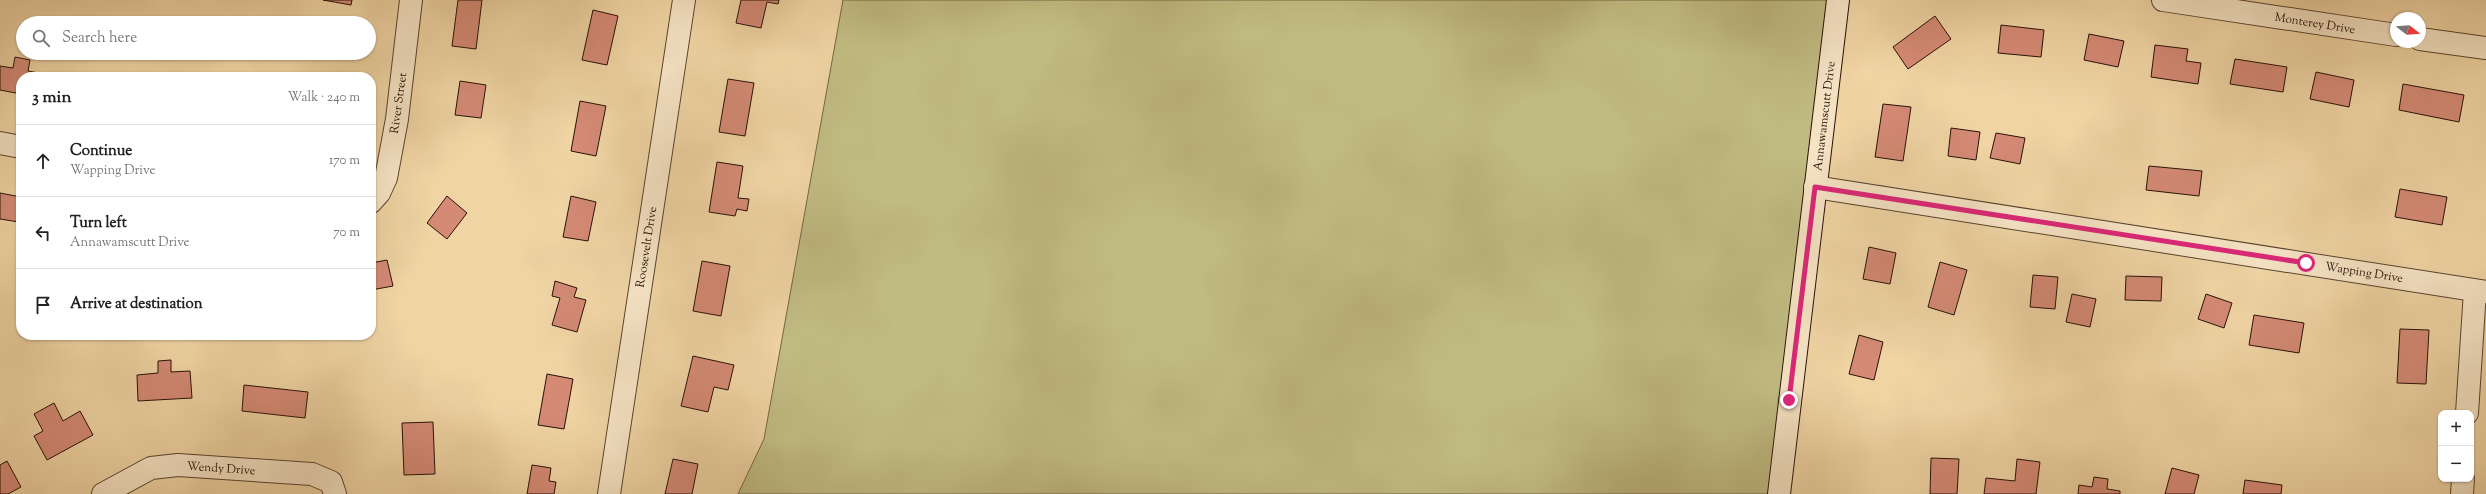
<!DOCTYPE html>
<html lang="en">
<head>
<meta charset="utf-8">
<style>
  :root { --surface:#fff; --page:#f6f6f6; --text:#222; --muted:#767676; --line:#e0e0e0 }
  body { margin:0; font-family:"Sorts Mill Goudy",serif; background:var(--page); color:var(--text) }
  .controls { position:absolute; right:12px; bottom:12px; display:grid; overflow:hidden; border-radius:8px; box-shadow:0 1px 3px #0004 }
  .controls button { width:36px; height:36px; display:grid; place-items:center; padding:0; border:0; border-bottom:1px solid var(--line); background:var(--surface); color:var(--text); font:20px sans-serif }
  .compass { position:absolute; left:2390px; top:12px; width:36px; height:36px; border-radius:50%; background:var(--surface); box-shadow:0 1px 3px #0004; rotate:107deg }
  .stop { position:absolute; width:12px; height:12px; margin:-9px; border:3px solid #db2777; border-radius:50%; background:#fff }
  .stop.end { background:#db2777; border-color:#fff; box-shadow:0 1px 4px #0008 }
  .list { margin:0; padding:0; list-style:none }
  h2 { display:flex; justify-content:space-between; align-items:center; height:52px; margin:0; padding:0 16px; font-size:17px }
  h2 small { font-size:13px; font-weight:400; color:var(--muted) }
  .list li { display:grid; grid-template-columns:26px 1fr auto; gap:12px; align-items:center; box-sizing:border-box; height:72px; padding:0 16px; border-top:1px solid var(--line) }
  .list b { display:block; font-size:15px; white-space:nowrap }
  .list p { margin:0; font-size:13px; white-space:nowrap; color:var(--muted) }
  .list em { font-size:13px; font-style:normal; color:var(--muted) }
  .icon { flex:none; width:22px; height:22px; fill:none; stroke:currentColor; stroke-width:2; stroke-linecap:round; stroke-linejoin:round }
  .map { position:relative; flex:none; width:2486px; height:494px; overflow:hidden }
  .search { position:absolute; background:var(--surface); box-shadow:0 1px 3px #0004; left:16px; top:16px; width:360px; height:44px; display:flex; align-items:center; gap:10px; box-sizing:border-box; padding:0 14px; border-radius:22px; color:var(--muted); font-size:15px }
  .panel { position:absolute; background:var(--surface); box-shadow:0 1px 3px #0004; left:16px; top:72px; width:360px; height:268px; border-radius:16px }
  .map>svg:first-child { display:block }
  .green { fill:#c0bb82; stroke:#746644 }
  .building { fill:#d48a75; stroke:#291107 }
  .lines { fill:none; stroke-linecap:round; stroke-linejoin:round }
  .street-casing { stroke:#5b422e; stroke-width:24 }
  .secondary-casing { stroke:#291107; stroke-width:24 }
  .street { stroke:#f5e3c4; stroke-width:22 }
  .secondary { stroke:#f5e3c4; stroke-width:22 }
  .route { stroke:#db2777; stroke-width:5 }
  .labels { text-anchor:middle; stroke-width:3; stroke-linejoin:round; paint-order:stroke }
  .street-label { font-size:12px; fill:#291107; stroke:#f5e3c4 }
</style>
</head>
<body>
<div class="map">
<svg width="2486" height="494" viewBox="0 0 2486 494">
  <rect width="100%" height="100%" fill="#f0d4a4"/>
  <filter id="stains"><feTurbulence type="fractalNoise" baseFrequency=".005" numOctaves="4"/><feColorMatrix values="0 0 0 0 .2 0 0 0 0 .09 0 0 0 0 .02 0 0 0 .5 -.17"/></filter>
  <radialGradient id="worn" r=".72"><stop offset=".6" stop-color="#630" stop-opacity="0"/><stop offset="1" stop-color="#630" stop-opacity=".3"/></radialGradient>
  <polygon class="green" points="843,0 1831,0 1775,494 738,494 764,439"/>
  <g class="building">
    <polygon points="323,0 352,0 351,5"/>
    <polygon points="458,0 482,0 476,49 452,46"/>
    <polygon points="741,0 779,0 778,4 767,2 761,28 736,23"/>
    <polygon points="593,10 618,16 607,65 582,60"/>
    <polygon points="1935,16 1951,39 1908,69 1893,47"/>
    <polygon points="2001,25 2044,30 2041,57 1998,53"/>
    <polygon points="2089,34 2124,41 2118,67 2084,60"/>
    <polygon points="2155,45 2188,49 2186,61 2201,63 2198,84 2151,77"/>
    <polygon points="15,57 30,60 28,71 49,75 49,77 21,77 21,94 0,90 0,66 13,68"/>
    <polygon points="2235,59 2287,67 2283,92 2230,84"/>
    <polygon points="2316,72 2354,80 2349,107 2310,99"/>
    <polygon points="728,79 754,83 745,136 719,132"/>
    <polygon points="460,81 486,85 481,118 455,115"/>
    <polygon points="2403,84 2464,95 2459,122 2399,110"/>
    <polygon points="580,101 606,106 596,156 571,151"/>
    <polygon points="1883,104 1911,107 1903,161 1875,157"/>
    <polygon points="1951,128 1980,132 1976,160 1948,156"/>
    <polygon points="1996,133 2025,138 2020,164 1990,158"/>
    <polygon points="717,162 743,166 738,198 749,199 747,211 737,209 735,216 709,212"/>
    <polygon points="2149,166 2202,171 2199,196 2146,190"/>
    <polygon points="2400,189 2447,197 2442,225 2395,217"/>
    <polygon points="0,193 21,197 19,222 0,219"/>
    <polygon points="447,196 467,213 447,239 427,223"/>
    <polygon points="571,196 596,202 588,241 563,237"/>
    <polygon points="1869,247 1896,253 1890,284 1863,279"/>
    <polygon points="387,260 393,286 371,290 371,263"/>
    <polygon points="702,261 730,266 721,316 693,311"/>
    <polygon points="1940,262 1967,270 1954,315 1928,307"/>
    <polygon points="2033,275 2058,277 2055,309 2030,307"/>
    <polygon points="2126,276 2162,277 2161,301 2125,300"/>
    <polygon points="555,281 577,288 574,297 586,300 577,332 552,325 560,298 552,296"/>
    <polygon points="2072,294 2096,299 2090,327 2066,322"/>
    <polygon points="2206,294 2232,303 2224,328 2198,319"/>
    <polygon points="2254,315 2304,323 2299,353 2249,345"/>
    <polygon points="2400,329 2429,330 2426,384 2397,383"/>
    <polygon points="1859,335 1883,342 1874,380 1849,374"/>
    <polygon points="693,356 734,365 728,390 714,387 708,412 681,406"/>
    <polygon points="171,360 171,372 190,371 192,398 138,401 137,375 158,373 158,361"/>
    <polygon points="547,374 573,379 564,429 538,425"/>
    <polygon points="244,385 308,392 305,418 242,411"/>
    <polygon points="54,403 63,421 80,411 93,435 47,460 34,436 43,431 34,414"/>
    <polygon points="433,422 435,474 404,475 402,423"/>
    <polygon points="1931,458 1959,459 1957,494 1930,494"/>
    <polygon points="673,459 698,464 692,494 665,494"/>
    <polygon points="2017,459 2040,462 2036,494 1984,494 1986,478 2015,481"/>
    <polygon points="7,461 21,487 8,494 0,494 0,465"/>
    <polygon points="532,465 551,468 549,481 556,482 554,494 527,494"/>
    <polygon points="2172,468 2199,475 2194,494 2165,494"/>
    <polygon points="2094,477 2108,479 2107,489 2120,491 2120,494 2078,494 2079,485 2092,487"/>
    <polygon points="2245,480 2282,485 2281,494 2243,494"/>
  </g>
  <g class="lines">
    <g class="street-casing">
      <g id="street">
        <polyline points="2163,0 2396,35"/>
        <polyline points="2420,39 2486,48"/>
        <polyline points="0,143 21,147"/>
        <polyline points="1815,187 2486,292"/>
        <polyline points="371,202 379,193 386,178 397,119 411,0"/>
        <polyline points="2467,413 2475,291"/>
        <polyline points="103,494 151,468 178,465 312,474 331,482 335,494"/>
        <polyline points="609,494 684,0"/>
        <polyline points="2462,494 2463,479"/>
      </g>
    </g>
    <g class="secondary-casing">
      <polyline id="secondary" points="1779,494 1838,0"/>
    </g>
    <use href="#street" class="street"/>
    <use href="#secondary" class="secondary"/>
  </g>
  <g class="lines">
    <polyline class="route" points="1789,400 1815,187 2306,263"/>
  </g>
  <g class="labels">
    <g class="street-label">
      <text transform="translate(2315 23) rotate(9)" y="4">Monterey Drive</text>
      <text transform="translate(398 103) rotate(-82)" y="4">River Street</text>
      <text transform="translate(1824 116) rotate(-83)" y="4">Annawamscutt Drive</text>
      <text transform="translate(646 247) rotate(-81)" y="4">Roosevelt Drive</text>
      <text transform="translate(2364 272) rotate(9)" y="4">Wapping Drive</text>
      <text transform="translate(221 468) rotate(4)" y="4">Wendy Drive</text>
    </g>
  </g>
  <rect width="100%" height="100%" filter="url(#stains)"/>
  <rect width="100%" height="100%" fill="url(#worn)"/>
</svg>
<div class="controls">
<button>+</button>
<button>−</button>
</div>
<svg class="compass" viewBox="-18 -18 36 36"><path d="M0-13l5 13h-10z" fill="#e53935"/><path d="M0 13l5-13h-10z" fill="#767676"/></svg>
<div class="stop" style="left:2306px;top:263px"></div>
<div class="stop end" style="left:1789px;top:400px"></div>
<div class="search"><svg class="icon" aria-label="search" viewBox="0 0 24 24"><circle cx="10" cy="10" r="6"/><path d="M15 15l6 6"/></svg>Search here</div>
<section class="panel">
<h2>3 min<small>Walk · 240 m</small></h2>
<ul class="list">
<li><svg class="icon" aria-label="ahead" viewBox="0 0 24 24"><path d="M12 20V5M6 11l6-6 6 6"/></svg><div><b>Continue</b><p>Wapping Drive</p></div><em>170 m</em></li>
<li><svg class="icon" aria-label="left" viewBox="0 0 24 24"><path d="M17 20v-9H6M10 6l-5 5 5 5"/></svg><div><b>Turn left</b><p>Annawamscutt Drive</p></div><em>70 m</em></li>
<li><svg class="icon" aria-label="arrive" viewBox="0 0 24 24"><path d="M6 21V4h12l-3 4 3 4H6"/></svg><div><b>Arrive at destination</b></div></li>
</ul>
</section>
</div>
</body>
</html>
